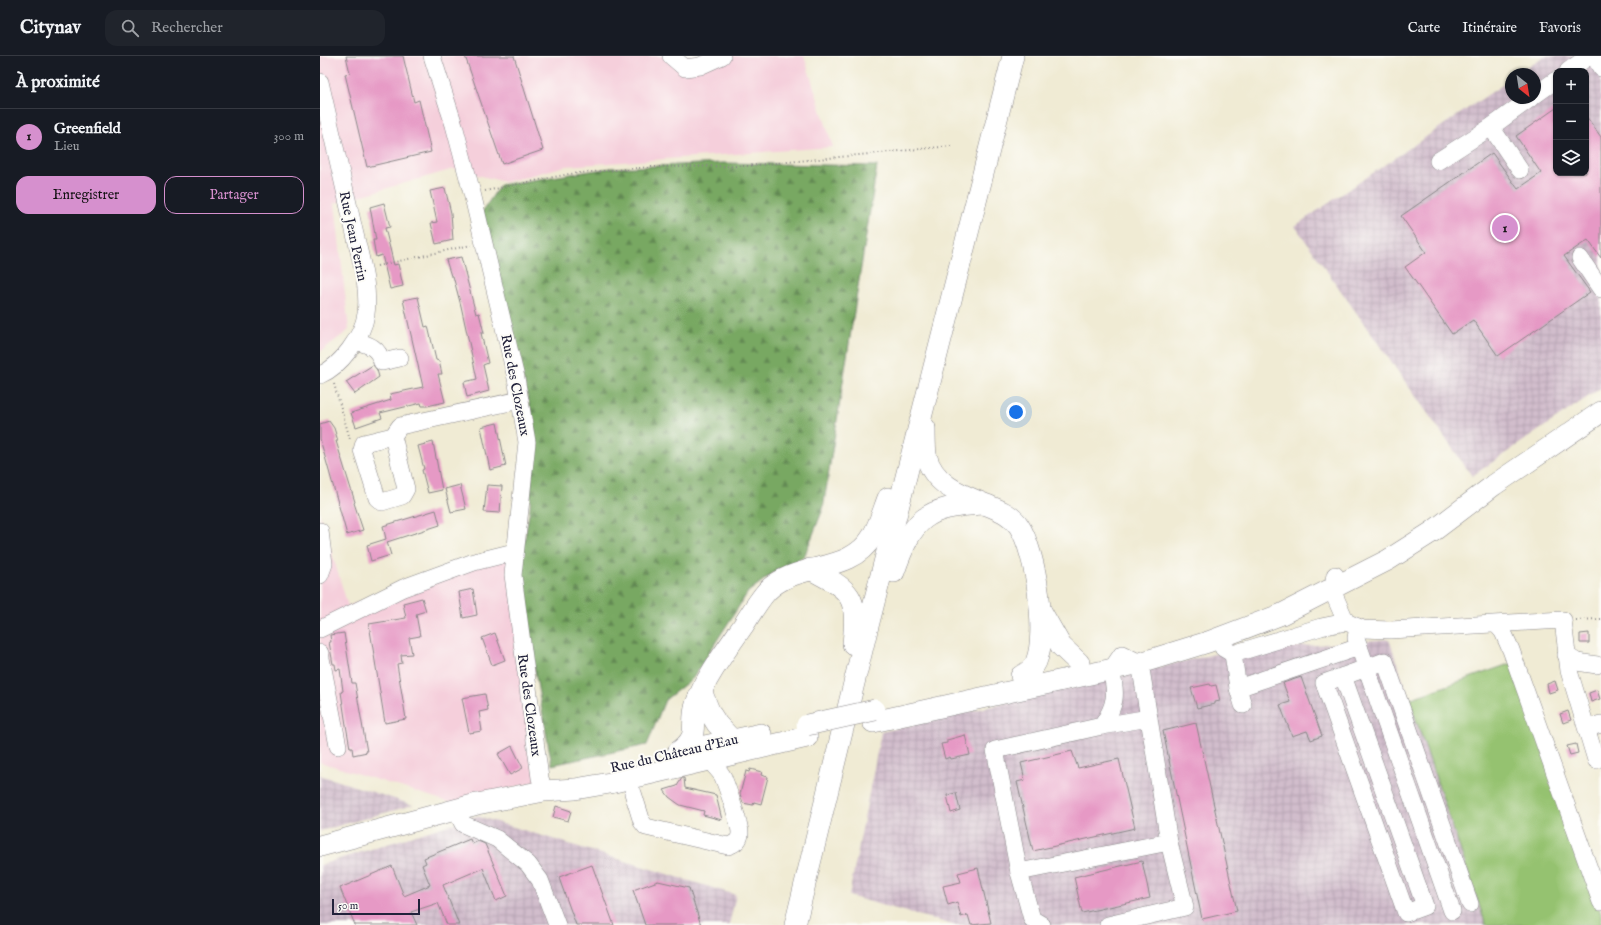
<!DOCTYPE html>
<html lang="fr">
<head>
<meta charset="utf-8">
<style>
  :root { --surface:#171b24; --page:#20242c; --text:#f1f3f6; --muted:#9ea1a6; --line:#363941; --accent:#d690ce }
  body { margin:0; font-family:"IM FELL English",serif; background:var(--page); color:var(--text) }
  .controls { position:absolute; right:12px; top:12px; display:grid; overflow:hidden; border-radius:8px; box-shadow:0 1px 3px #0004 }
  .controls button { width:36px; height:36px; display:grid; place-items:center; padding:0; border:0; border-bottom:1px solid var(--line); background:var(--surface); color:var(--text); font:20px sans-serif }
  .compass { position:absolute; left:1185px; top:12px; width:36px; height:36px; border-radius:50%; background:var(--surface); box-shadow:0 1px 3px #0004; rotate:150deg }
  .scale { position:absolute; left:12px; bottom:10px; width:88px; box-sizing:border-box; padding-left:4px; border:2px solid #22223b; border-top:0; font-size:11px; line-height:14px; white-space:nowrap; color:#22223b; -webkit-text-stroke:3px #fdfcf7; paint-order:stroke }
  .you { position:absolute; left:696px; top:356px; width:14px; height:14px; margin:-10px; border:3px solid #fff; border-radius:50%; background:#1a73e8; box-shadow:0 0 0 6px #1a73e833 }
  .badge { display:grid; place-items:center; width:26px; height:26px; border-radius:50%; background:var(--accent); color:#111; font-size:13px; font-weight:700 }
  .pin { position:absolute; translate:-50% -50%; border:2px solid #fff; box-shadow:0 1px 4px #0006 }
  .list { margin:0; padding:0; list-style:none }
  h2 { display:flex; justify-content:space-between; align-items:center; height:52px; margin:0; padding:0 16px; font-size:17px }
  h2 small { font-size:13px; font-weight:400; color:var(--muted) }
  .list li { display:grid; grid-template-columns:26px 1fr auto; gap:12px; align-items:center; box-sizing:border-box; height:56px; padding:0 16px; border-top:1px solid var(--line) }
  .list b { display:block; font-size:15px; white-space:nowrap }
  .list p { margin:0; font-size:13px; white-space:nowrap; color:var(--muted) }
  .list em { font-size:13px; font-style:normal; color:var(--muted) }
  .actions { display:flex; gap:8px; padding:12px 16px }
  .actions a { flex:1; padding:9px 0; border:1px solid var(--accent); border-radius:12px; text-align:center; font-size:14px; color:var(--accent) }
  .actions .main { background:var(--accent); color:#111 }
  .icon { flex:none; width:22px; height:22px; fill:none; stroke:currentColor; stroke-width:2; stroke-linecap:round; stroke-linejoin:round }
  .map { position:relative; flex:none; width:1281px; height:869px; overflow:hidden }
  header { display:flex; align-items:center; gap:24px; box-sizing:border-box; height:56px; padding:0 20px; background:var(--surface); border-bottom:1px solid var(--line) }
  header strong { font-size:19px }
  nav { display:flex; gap:22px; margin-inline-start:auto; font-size:14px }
  .search { width:280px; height:36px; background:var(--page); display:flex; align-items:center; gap:10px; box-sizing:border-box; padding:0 14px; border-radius:12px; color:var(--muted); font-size:15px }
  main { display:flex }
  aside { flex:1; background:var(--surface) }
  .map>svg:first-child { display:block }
  .built { fill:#f5cfdb }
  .industrial { fill:url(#industrial-grid); fill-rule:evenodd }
  .green { fill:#95c270; stroke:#5c7256 }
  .forest { fill:url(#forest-firs); stroke:#4d654e }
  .building { fill:#e699c5 }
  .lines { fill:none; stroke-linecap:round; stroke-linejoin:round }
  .minor-casing { stroke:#898688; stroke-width:18 }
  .major-casing { stroke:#898688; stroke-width:22 }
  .path { stroke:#898688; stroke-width:2; stroke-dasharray:1 3; stroke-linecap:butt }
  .minor { stroke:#fff; stroke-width:17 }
  .major { stroke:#fff; stroke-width:21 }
  .major-bridge-casing { stroke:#898688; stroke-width:22; stroke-linecap:butt }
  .major-bridge { stroke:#fff; stroke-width:21 }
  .labels { text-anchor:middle; stroke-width:4; stroke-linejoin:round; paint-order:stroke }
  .street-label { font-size:14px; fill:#22223b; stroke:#fdfcf7 }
</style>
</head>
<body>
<header>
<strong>Citynav</strong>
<div class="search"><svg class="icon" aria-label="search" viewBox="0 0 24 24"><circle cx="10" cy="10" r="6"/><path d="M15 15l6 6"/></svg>Rechercher</div>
<nav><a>Carte</a><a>Itinéraire</a><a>Favoris</a></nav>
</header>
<main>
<aside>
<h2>À proximité<small></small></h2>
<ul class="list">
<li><span class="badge">1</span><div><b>Greenfield</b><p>Lieu</p></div><em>300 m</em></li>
</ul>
<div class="actions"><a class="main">Enregistrer</a><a>Partager</a></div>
</aside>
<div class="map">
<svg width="1281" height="869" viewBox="0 0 1281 869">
  <defs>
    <pattern id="industrial-grid" width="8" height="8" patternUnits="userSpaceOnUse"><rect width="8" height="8" fill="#d1bdcc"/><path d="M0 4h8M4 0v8" fill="none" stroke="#b3a2b0"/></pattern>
    <pattern id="forest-firs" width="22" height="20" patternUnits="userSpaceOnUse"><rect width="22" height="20" fill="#78a862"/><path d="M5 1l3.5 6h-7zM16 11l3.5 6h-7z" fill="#628852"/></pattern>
  </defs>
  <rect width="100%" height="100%" fill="#fdfcf7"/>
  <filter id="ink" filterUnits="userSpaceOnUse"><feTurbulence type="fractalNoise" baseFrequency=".025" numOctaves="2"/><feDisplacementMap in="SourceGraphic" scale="8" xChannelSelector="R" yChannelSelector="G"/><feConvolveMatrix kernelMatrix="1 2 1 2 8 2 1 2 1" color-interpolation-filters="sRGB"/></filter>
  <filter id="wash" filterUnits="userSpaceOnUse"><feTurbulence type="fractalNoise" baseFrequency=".012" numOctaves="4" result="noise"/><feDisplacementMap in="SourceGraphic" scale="16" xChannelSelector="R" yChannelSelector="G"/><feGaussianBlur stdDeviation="0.9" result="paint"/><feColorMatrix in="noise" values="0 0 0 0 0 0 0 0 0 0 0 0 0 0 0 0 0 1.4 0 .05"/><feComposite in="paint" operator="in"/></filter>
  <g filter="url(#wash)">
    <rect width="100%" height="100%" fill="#f0ebd4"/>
    <g class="built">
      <polygon points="0,0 484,0 513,91 246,110 185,126 134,113 15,147 29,274 0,296"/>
      <polygon points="0,458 28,550 193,492 218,725 135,748 0,706"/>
    </g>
    <g class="industrial">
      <path d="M1224,0H1281V332L1152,420L975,170L1191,23V42H1215V18H1198ZM1236,15H1266V117H1236Z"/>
      <polygon points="1069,583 1166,869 634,869 529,840 561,676 899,597"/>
      <polygon points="0,719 93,749 0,775"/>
      <polygon points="157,760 416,839 409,869 0,869 0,809"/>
    </g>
    <polygon class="green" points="1192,607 1281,858 1281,869 1166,869 1089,643"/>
    <polygon class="forest" points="403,107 557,110 503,453 484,501 453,517 428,536 373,622 345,644 327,689 232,709 198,523 210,452 214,367 162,156 180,129 290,112"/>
    <g id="blocks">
      <g class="building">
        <polygon points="26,0 83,0 94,46 99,44 111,96 47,111 25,18 30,17"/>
        <polygon points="145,0 194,0 223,94 182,108"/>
        <polygon points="1236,52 1236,117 1266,117 1266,60 1281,81 1281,202 1268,184 1244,200 1270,236 1178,300 1153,264 1132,278 1085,211 1106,196 1081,160 1172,97 1198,133 1221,117 1196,80"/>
        <polygon points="125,132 131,157 133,184 116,188 111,167 117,166 110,135"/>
        <polygon points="64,147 70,171 65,172 74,209 78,208 83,230 70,233 62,199 56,201 53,184 56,184 50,151"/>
        <polygon points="141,201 156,258 159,257 164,277 161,277 168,307 163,309 169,335 147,341 144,326 157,323 141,250 133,220 131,220 126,204"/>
        <polygon points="98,241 105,271 108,270 116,304 119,305 122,318 118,318 125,346 107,350 102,350 101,347 60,357 62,362 36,371 31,357 71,344 70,338 103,331 83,244"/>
        <polygon points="53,309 57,314 59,321 35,338 26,326"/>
        <polygon points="9,365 14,372 18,385 16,385 35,446 34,447 43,474 27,479 0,383 0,368"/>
        <polygon points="177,367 186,410 170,414 161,371"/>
        <polygon points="113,386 122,434 108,437 102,414 104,413 98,390"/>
        <polygon points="140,429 146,453 131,456 125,433"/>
        <polygon points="167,429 182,430 180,457 164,456"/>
        <polygon points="116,454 120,469 67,486 71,499 51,505 47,489 66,483 63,470"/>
        <polygon points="153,533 157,559 143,562 139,536"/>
        <polygon points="102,542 106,555 96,558 100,580 89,582 92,598 81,599 82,607 77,608 86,663 65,667 49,568 86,562 83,547"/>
        <polygon points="24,577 32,627 35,627 47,696 33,699 32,692 30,692 26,669 21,636 23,635 20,613 16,614 15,608 13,608 9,586 11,586 10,579"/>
        <polygon points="175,577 185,604 172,609 162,582"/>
        <polygon points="1269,577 1269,587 1260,587 1260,578"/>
        <polygon points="981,621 1002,680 991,684 987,675 972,680 960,649 970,646 963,627"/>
        <polygon points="1235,625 1238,634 1229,637 1227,628"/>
        <polygon points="890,628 891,630 896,629 900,645 895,646 895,648 877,652 871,632"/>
        <polygon points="1277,634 1280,643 1271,646 1269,637"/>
        <polygon points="165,638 168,654 159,656 162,675 149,677 142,642"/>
        <polygon points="1248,655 1251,664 1243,667 1240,658"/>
        <polygon points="876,667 917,855 882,863 843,675"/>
        <polygon points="645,679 650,699 631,703 630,701 625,703 621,688 627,687 627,684"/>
        <polygon points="1256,688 1258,697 1250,699 1247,690"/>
        <polygon points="192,690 203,712 190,719 178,698"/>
        <polygon points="752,695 758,712 799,703 815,772 713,795 697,726 705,724 701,707"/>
        <polygon points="430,713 442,716 441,719 448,721 441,748 434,746 433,749 423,747 420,738 426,715 429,716"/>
        <polygon points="362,722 364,722 365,732 396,739 402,764 383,759 384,755 360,749 349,741 344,734 357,730"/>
        <polygon points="636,737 640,754 631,757 627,739"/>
        <polygon points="236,750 251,755 248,765 233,761"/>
        <polygon points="150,783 152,788 158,785 165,788 187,840 176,845 163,812 123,829 139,869 127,869 118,847 91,856 97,869 35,869 20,832 72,810 84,840 110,829 102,809 106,807 104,802"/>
        <polygon points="822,805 830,842 762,857 754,821"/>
        <polygon points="272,809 294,869 256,869 240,825 239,821"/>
        <polygon points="658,812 671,867 651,869 648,859 641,861 637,846 628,849 623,830 641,826 638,817"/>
        <polygon points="338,825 369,832 381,869 325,869 313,834"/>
      </g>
    </g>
  </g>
  <g filter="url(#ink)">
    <use href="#blocks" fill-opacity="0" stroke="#898688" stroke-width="1"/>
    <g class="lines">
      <g class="minor-casing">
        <g id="minor">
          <polyline points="112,0 134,69 152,137 196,322 207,386 193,519 220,722 224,735"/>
          <polyline points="351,0 365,12 380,10 402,0"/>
          <polyline points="1274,0 1281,12"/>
          <polyline points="1248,15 1269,0"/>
          <path d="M0,26C11,72 21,119 32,165C38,194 50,229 46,258C43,280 20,311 0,319"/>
          <polyline points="1215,39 1236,24"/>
          <polyline points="1171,71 1200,114"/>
          <polyline points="1118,105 1171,71 1211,42"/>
          <polyline points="1260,202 1281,233"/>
          <path d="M36,285C49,289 58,291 62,306L80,302"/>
          <polyline points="73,380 86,433 82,440 62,446 57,442 42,394 44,387 73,380 80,370 200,344"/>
          <polyline points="0,475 4,508 0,519"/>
          <polyline points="1015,519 1012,534 1026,566 1043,573 1070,574 1243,564 1249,615 1276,704"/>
          <polyline points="1177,569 1183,576 1191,594 1281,846"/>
          <polyline points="1038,571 1036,582 1132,855"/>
          <polyline points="0,573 83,532 154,506 194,496"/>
          <polyline points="903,592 913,598 1001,571 1026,566"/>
          <polyline points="0,597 18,690"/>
          <path d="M802,598L820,607L849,786L699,816L675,694L782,670C796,649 797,638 791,614Z"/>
          <polyline points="913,598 918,632 1039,591"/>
          <polyline points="1246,599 1257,606 1277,609"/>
          <path d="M1023,620L1105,850L1086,857L1004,627C1024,620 1044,613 1065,605L1150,848"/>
          <polyline points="918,632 923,649"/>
          <polyline points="782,670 829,662"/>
          <polyline points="1267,672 1281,668"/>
          <path d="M313,737L322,766L326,771L408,790C414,788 420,785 420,777C420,768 407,731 403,721C400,715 393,709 389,704"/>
          <polyline points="136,754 143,768 177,783 208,808 220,824 237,869"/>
          <polyline points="699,816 712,863 722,869"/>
          <polyline points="788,869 865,851 849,786"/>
        </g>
      </g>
      <g class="major-casing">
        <g id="major">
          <path d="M605,372C605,381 605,390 606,399C613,429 642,439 667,449C679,454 691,458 699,470C716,496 728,578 716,606C713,613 707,617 701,620"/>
          <path d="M490,513C532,535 538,539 533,588"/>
          <path d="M574,516C593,462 605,451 663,448"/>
          <polyline points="721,555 741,590 759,607"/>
          <polyline points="382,637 390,657 397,668 412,684"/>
          <polyline points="553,666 820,607 888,586 962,558 1068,504 1112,476 1174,429 1281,356"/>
          <polyline points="380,691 441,678"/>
          <path d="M358,696C382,679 369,671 376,648C385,622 407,593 423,570C430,559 438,545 447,535C476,505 529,519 552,481C559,469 563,455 568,442"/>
          <polyline points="0,790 157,748 224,735 255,733 290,727 487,681"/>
          <polyline points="475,869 546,578 693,0"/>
        </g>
      </g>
      <g class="path">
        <polyline points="165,135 249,118 331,111 427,110 631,90"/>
        <polyline points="57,210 151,189"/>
        <polyline points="14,328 30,383"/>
        <polyline points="1256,564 1281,563"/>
      </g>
      <use href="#minor" class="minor"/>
      <use href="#major" class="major"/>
      <g class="major-bridge-casing">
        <polyline id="major-bridge" points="487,669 555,654"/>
      </g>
      <use href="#major-bridge" class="major-bridge"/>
    </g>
  </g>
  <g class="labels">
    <g class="street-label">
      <text transform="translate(34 180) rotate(78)" y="5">Rue Jean Perrin</text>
      <text transform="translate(196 329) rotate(79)" y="5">Rue des Clozeaux</text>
      <text transform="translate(210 649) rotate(82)" y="5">Rue des Clozeaux</text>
      <text transform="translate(354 697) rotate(-13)" y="5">Rue du Château d'Eau</text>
    </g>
  </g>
</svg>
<div class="controls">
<button>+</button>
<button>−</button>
<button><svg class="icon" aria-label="layers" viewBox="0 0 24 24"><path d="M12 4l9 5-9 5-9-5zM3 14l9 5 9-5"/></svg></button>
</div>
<svg class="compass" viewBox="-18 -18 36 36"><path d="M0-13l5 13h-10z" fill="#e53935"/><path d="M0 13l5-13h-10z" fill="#9ea1a6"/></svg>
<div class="scale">50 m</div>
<div class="you"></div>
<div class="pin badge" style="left:1185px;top:172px">1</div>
</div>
</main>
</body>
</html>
